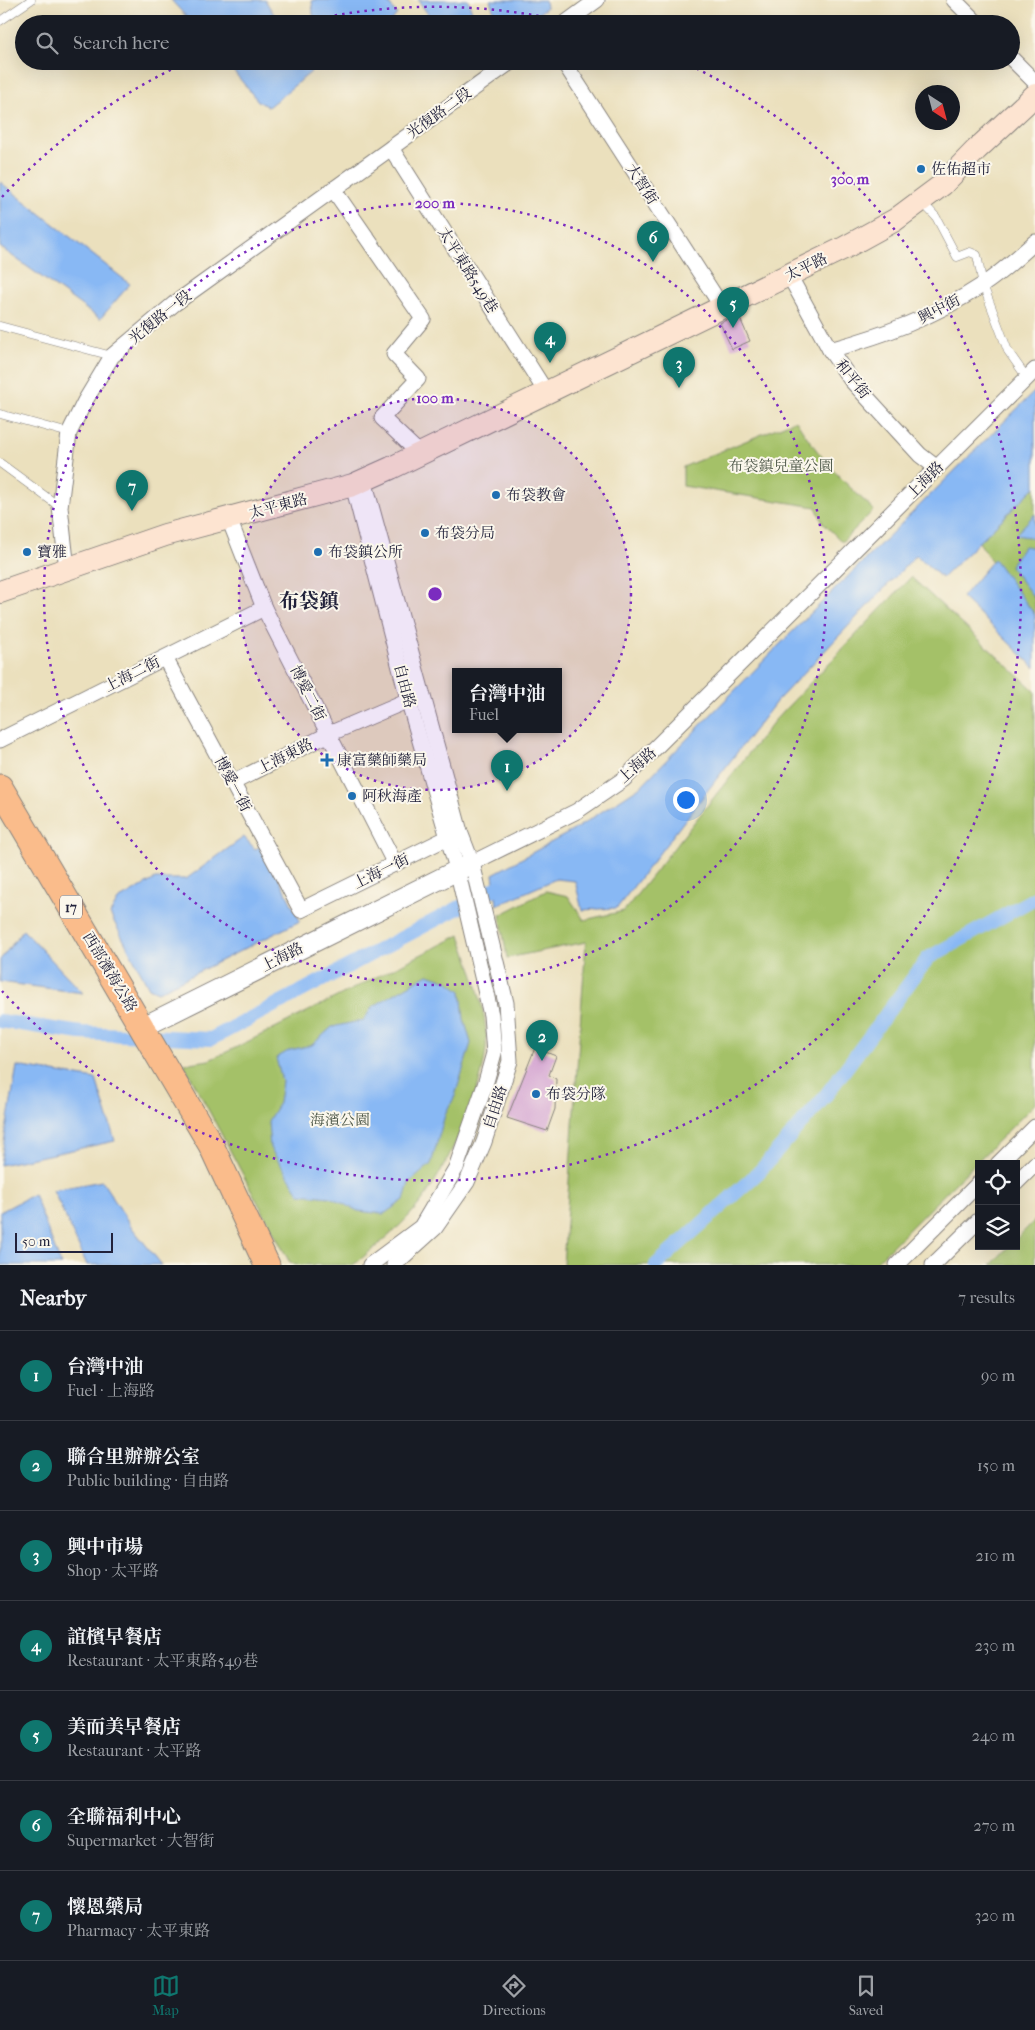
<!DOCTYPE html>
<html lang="en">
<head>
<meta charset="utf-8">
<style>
  :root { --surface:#171b24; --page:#20242c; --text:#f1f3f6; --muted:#9ea1a6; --line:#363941; --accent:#0f766e }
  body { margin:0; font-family:"IM FELL French Canon","Noto Serif TC",serif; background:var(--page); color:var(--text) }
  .controls { position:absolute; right:15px; bottom:15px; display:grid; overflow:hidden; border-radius:0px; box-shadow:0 5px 20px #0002 }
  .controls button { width:45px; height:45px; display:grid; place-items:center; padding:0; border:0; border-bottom:1px solid var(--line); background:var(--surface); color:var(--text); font:25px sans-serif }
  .compass { position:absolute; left:915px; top:85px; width:45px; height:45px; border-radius:50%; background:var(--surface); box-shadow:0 5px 20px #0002; rotate:144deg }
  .scale { position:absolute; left:15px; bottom:12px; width:98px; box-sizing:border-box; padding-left:5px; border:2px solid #22223b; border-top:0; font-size:14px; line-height:18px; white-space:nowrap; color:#22223b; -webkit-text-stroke:4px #fbf7ec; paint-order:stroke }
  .you { position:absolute; left:685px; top:799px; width:18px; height:18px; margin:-12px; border:4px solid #fff; border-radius:50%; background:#1a73e8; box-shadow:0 0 0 8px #1a73e833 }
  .badge { display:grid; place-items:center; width:32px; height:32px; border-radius:50%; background:var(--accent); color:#fff; font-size:16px; font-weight:700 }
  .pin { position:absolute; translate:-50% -41px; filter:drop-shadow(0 1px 2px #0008) }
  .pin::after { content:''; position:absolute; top:26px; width:18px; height:15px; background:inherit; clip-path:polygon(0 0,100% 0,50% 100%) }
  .popup { position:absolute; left:452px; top:668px; width:110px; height:65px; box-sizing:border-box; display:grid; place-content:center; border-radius:0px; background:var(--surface); filter:drop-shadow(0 1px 4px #0005); font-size:16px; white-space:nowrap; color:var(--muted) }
  .popup b { font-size:19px; color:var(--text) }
  .popup::after { content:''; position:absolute; left:50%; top:100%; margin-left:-10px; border:10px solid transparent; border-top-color:var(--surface) }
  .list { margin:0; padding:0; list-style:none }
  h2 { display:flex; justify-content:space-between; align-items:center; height:65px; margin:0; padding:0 20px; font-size:21px }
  h2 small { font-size:16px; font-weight:400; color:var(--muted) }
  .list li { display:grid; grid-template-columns:32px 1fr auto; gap:15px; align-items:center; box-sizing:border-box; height:90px; padding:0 20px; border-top:1px solid var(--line) }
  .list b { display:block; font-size:19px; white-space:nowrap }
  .list p { margin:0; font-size:16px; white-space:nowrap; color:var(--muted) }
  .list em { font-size:16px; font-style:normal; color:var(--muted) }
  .icon { flex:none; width:28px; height:28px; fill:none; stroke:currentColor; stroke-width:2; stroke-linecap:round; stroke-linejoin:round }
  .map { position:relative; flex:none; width:1035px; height:1265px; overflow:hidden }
  .search { position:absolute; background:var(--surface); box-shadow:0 5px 20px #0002; left:15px; right:15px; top:15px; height:55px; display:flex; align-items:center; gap:12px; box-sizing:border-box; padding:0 18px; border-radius:28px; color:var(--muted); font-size:19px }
  .sheet { height:695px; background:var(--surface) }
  nav { display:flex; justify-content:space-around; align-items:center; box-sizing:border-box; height:70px; border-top:1px solid var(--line); background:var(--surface); font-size:14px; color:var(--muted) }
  nav a { display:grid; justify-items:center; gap:2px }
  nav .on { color:var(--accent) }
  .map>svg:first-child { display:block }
  .green { fill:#a4c168; stroke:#637252 }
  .water { fill:#88b8f4; stroke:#556d98 }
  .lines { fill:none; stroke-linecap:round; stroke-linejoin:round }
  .canal { stroke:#88b8f4; stroke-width:14 }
  .building { fill:#d4a4d1 }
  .service-casing { stroke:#86817c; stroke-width:9 }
  .minor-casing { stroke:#86817c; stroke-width:17 }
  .tertiary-casing { stroke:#86817c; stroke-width:22 }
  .secondary-casing { stroke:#86817c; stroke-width:24 }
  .primary-casing { stroke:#86817c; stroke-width:27 }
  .service { stroke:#fff; stroke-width:8 }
  .minor { stroke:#fff; stroke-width:15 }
  .tertiary { stroke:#fff; stroke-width:20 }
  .secondary { stroke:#fde4d1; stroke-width:22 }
  .primary { stroke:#fabc8b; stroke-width:25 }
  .ring { fill:none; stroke:#7b2cbf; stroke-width:2.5; stroke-dasharray:2.5 5 }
  .poi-dot { fill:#1f6fb2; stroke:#fbf7ec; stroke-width:2 }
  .labels { text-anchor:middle; stroke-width:4; stroke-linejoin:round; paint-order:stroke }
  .shield { fill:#fbf7ec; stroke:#636270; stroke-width:1 }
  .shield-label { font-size:14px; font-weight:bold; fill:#22223b }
  .street-label { font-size:15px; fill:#22223b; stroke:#fbf7ec }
  .poi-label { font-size:15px; fill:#22223b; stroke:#fbf7ec; text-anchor:start }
  .park-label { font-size:15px; fill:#505a4b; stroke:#fbf7ec }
  .district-label { font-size:20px; font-weight:bold; fill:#22223b; stroke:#fbf7ec }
  .centre { fill:#7b2cbf; stroke:#fbf7ec; stroke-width:2.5 }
  .ring-label { font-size:15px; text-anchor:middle; font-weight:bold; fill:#7b2cbf; stroke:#fbf7ec; stroke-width:4; stroke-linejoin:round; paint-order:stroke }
</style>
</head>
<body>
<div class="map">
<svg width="1035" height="1265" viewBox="0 0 1035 1265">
  <rect width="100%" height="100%" fill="#fbf7ec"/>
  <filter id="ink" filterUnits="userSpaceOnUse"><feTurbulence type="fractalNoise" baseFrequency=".02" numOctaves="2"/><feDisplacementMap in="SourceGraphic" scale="10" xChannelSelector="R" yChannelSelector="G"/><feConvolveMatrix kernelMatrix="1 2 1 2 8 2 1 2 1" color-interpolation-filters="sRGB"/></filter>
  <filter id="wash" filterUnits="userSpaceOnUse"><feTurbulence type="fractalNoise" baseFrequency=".0096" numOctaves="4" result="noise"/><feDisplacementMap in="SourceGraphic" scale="20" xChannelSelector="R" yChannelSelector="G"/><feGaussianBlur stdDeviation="1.12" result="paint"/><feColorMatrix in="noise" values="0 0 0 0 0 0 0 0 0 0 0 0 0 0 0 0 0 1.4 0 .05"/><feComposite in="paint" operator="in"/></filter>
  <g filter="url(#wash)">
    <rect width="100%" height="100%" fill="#ebe0bd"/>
    <g class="green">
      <path d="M796,420C819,458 842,480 874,510L842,542L823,523L816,507L683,486V467Z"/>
      <polygon points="1035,487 1035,628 979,542"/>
      <polygon points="911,577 1035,691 1035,1104 873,1265 563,1265 586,942 507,958 500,915 546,891 568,896 584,920 624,911 775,720"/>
      <path d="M460,935C471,966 489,1015 486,1049C482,1092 450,1160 426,1195C411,1216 393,1233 373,1249C367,1253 358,1263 352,1265C343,1265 306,1265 295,1265L289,1261L184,1064L209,1060L233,1049Z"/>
      <polygon points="1035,1220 1035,1265 991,1265 1009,1246 1016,1246 1016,1239"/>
    </g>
    <g class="water">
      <polygon points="171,0 265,0 280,24 193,24"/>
      <polygon points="312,0 386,0 397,14 389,24 321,24 313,15"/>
      <polygon points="418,0 468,0 476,24 435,24"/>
      <polygon points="490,0 545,0 546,8 523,24 498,24"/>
      <polygon points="225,61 304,61 311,72 268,107 258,101"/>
      <polygon points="0,182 130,284 100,319 0,247"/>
      <polygon points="1035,391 1035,487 942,578 916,555 776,702 617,908 582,910 575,881 556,879 497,905 493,874 572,831 641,786 791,633"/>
      <polygon points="1035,514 1035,538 1015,535"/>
      <polygon points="1024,546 1035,548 1035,599 1010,566"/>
      <polygon points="994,559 1035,615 1035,668 962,597"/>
      <polygon points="244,837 255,849 263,846 300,921 158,992 149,988 110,914 118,900 155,879 186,879"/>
      <polygon points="23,930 83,993 0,982 0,960"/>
      <polygon points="428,974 448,981 461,991 464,1019 471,1043 455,1096 445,1115 431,1164 409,1183 404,1200 384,1214 358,1211 330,1197 300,1194 270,1148 268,1121 279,1103 282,1081 276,1058 290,1050 312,1045 332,1027 364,1020 372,1007"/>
      <polygon points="17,1066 96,1079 115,1141 0,1165"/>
      <polygon points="102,1181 133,1229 162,1265 87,1265 53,1190"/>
      <polygon points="34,1194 61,1265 0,1265 0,1212"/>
    </g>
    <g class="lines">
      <g class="canal">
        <polyline points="0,1021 81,1033 211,1039 511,880"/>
        <polyline points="656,1265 759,1172 823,1099 928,958 1035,898"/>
      </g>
    </g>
    <g id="blocks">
      <g class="building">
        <polygon points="738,314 750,341 732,349 720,323"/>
        <polygon points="535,1048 556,1056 549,1075 556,1079 555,1109 547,1131 507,1118"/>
      </g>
    </g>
  </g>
  <g filter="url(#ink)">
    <use href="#blocks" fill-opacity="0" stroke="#86817c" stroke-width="1"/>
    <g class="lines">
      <g class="service-casing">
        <g id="service">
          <polyline points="0,21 31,0"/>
          <polyline points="923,203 936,217 957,257 970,252 977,255 983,285 1008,351 1027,378"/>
          <polyline points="0,326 112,356"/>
          <polyline points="0,414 69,433"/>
          <polyline points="0,463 60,507"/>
        </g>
      </g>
      <g class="minor-casing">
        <g id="minor">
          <polyline points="954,0 978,24"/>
          <polyline points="564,24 597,0"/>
          <polyline points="1011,58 1035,82"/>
          <polyline points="563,61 722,307"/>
          <polyline points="391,148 546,392"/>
          <polyline points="333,189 423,319 394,354 418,379 382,418 419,453"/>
          <polyline points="789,275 830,350 851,380 920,455 937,468"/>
          <path d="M830,350C884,335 934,317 981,286C1000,274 1018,257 1035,242"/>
          <polyline points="364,480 460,832 472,863 506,1003 510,1061 484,1142 467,1182 435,1228 394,1265"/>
          <polyline points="353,485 408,699 457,869 491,1015 494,1053 485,1085 456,1168 421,1227 370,1265"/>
          <polyline points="229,519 264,608 395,864"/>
          <polyline points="67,569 60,507 69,433 85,401 112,356 174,304 512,61"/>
          <polyline points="165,658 301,910 455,834"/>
          <polyline points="0,740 264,608"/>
          <polyline points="232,783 329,734 418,696"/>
          <polyline points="472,863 577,811 624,779 1035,370"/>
          <polyline points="998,1164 1035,1127"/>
          <polyline points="1016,1183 1035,1164"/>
          <polyline points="897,1265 979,1183"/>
          <polyline points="933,1265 979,1220"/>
        </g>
      </g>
      <g class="tertiary-casing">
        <polyline id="tertiary" points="143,1027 472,863"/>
      </g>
      <g class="secondary-casing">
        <polyline id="secondary" points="0,592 165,535 353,485 391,468 844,248 895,220 942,185 976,150 1035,95"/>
      </g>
      <g class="primary-casing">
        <polyline id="primary" points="0,787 211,1145 267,1265"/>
      </g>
      <use href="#service" class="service"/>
      <use href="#minor" class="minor"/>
      <use href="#tertiary" class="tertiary"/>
      <use href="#secondary" class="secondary"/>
      <use href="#primary" class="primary"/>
    </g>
  </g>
  <circle cx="435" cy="594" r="196" fill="#7b2cbf" fill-opacity=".12"/>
  <g class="ring">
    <circle cx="435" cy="594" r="196"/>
    <circle cx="435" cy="594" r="391"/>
    <path d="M2 197A587 587 0 0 1 187 62M298 23A587 587 0 0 1 572 23M683 62A587 587 0 1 1 2 991"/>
  </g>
  <g class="poi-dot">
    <circle cx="921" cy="169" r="5"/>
    <circle cx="496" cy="495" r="5"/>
    <circle cx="425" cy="533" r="5"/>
    <circle cx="27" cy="552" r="5"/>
    <circle cx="318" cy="552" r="5"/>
    <path d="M324.5 752.5h5v5h5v5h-5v5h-5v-5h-5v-5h5z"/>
    <circle cx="352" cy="796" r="5"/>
    <circle cx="536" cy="1094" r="5"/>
  </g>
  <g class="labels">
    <rect class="shield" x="60" y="895.5" width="22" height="23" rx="4"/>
    <g class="shield-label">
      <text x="71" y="912">17</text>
    </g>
    <g class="street-label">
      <text transform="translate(439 113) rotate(-36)" y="5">光復路二段</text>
      <text transform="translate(642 184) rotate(57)" y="5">大智街</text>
      <text transform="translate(806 267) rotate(-26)" y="5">太平路</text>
      <text transform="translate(468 270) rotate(58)" y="5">太平東路549巷</text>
      <text transform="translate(939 309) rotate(-27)" y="5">興中街</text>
      <text transform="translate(160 317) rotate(-39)" y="5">光復路一段</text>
      <text transform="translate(853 379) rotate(51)" y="5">和平街</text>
      <text transform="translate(925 480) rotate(-45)" y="5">上海路</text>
      <text transform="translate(278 506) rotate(-15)" y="5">太平東路</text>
      <text transform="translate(132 674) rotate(-27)" y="5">上海二街</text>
      <text transform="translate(405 686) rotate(75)" y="5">自由路</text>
      <text transform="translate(308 693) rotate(63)" y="5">博愛二街</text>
      <text transform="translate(285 756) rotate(-27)" y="5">上海東路</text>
      <text transform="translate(637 765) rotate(-42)" y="5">上海路</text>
      <text transform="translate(233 784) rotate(62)" y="5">博愛一街</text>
      <text transform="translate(381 871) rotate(-26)" y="5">上海一街</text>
      <text transform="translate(282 957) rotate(-27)" y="5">上海路</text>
      <text transform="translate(110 972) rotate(59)" y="5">西部濱海公路</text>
      <text transform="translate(495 1107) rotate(-72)" y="5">自由路</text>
    </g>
    <g class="poi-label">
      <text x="931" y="174">佐佑超市</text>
      <text x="506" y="500">布袋教會</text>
      <text x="435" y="538">布袋分局</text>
      <text x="37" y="557">寶雅</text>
      <text x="328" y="557">布袋鎮公所</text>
      <text x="337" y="765">康富藥師藥局</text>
      <text x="362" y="801">阿秋海產</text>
      <text x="546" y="1099">布袋分隊</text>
    </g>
    <g class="park-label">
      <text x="781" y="471">布袋鎮兒童公園</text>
      <text x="340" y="1125">海濱公園</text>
    </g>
    <g class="district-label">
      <text x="309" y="608">布袋鎮</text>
    </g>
  </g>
  <circle cx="435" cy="594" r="8" class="centre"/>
  <g class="ring-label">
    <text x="850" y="184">300 m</text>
    <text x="435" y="208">200 m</text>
    <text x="435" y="403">100 m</text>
  </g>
</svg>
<div class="controls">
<button><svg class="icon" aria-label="locate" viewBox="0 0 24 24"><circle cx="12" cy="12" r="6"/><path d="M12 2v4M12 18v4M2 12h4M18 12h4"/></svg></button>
<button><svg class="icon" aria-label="layers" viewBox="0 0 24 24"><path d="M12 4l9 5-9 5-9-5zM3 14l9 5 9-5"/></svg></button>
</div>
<svg class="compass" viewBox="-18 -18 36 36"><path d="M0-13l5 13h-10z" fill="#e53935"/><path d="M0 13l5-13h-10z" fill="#9ea1a6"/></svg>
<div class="scale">50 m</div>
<div class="you"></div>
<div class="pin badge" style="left:507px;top:791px">1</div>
<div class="popup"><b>台灣中油</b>Fuel</div>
<div class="pin badge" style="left:542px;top:1061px">2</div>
<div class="pin badge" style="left:679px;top:388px">3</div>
<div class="pin badge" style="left:550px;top:363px">4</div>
<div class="pin badge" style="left:733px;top:328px">5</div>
<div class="pin badge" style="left:653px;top:262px">6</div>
<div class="pin badge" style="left:132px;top:511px">7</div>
<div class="search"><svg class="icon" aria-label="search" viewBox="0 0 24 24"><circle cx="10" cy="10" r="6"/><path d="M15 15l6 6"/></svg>Search here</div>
</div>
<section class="sheet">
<h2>Nearby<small>7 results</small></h2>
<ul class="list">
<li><span class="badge">1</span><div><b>台灣中油</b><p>Fuel · 上海路</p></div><em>90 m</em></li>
<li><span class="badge">2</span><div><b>聯合里辦辦公室</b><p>Public building · 自由路</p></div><em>150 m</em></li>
<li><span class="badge">3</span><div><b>興中市場</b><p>Shop · 太平路</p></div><em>210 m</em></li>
<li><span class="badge">4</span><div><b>誼檳早餐店</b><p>Restaurant · 太平東路549巷</p></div><em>230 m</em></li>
<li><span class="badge">5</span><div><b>美而美早餐店</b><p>Restaurant · 太平路</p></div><em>240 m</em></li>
<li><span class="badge">6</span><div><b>全聯福利中心</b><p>Supermarket · 大智街</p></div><em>270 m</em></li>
<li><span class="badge">7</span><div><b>懷恩藥局</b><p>Pharmacy · 太平東路</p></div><em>320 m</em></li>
</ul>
</section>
<nav>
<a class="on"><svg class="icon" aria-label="map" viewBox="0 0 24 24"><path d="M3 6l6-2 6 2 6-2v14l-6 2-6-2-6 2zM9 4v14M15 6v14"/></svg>Map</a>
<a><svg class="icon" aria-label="directions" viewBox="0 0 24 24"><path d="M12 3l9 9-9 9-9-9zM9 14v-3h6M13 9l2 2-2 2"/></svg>Directions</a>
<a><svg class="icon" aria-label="saved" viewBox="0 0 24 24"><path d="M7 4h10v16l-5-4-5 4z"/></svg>Saved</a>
</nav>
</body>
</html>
